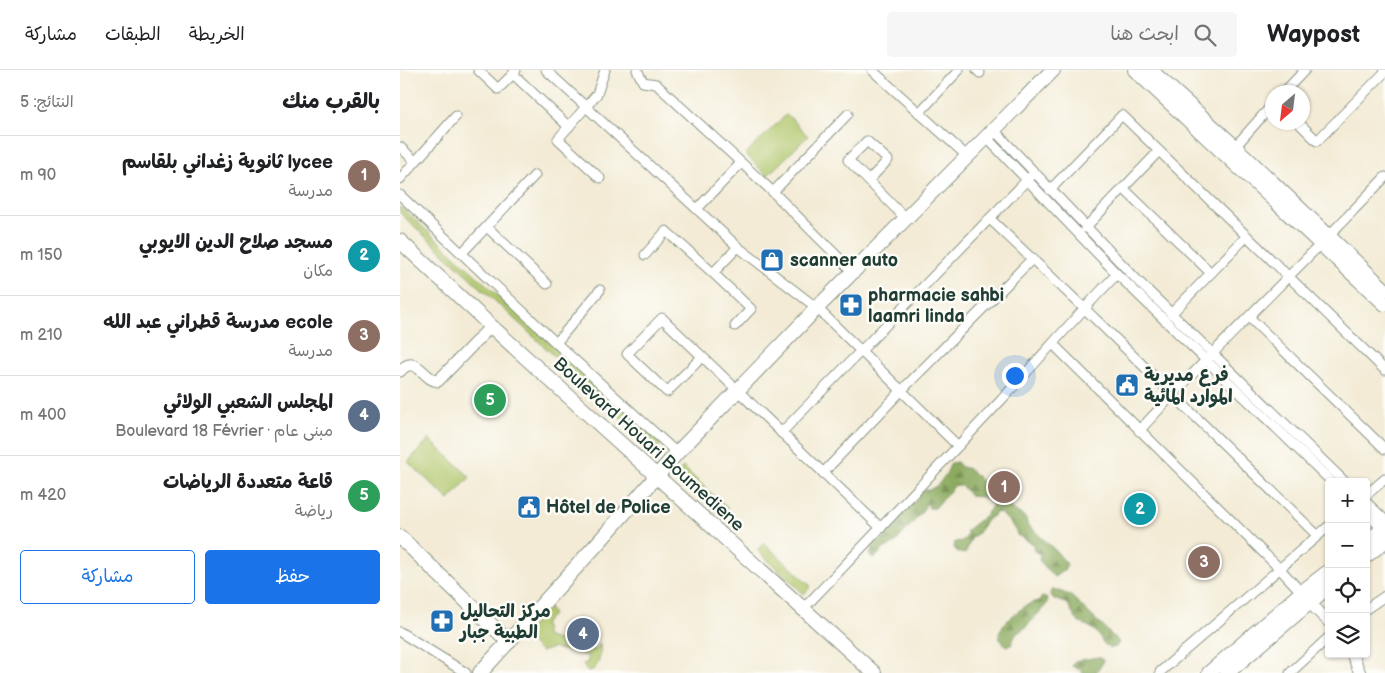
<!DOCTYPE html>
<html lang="ar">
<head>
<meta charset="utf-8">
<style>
  :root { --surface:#fff; --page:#f6f6f6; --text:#202124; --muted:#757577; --line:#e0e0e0; --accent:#1a73e8 }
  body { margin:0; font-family:"Balsamiq Sans","Playpen Sans Arabic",sans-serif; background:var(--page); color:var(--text); direction:rtl }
  .controls { position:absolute; right:15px; bottom:15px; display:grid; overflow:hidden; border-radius:5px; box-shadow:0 1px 4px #0004 }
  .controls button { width:45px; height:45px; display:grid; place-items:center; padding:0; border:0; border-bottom:1px solid var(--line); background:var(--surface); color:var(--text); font:25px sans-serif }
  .compass { position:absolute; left:865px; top:15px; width:45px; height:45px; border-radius:50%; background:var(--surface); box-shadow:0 1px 4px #0004; rotate:208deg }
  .you { position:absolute; left:614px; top:305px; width:18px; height:18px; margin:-12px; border:4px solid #fff; border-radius:50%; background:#1a73e8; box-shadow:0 0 0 8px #1a73e833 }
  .badge { display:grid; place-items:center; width:32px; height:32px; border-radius:50%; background:var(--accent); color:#fff; font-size:16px; font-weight:700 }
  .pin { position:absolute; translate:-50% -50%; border:2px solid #fff; box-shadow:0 1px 5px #0006 }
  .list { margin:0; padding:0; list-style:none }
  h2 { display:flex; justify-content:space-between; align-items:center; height:65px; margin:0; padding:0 20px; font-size:21px }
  h2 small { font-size:16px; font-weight:400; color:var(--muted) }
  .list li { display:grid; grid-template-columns:32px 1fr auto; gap:15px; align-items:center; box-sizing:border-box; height:80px; padding:0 20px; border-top:1px solid var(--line) }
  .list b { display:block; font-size:19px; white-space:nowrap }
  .list p { margin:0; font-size:16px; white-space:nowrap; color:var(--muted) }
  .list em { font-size:16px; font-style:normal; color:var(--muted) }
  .actions { display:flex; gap:10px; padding:15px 20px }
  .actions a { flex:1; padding:11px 0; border:1px solid var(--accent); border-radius:5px; text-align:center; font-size:18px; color:var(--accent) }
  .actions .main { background:var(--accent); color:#fff }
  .icon { flex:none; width:28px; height:28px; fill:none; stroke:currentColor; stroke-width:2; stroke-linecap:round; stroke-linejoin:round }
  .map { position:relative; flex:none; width:985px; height:603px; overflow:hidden; direction:ltr }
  header { display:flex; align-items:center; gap:30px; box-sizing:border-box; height:70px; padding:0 25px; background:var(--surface); border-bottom:1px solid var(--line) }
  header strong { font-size:24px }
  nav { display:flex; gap:28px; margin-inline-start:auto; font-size:18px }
  .search { width:350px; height:45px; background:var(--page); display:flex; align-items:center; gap:12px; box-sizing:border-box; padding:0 18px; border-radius:5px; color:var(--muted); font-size:19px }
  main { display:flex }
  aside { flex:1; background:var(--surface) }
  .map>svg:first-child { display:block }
  .grass { fill:#b0c66a; stroke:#68824f }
  .forest { fill:url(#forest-firs); stroke:#567449 }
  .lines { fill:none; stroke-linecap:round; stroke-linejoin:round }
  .minor-casing { stroke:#899484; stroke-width:11 }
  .tertiary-casing { stroke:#899484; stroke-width:13 }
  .secondary-casing { stroke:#899484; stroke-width:16 }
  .minor { stroke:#fff; stroke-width:9 }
  .tertiary { stroke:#fff; stroke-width:11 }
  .secondary { stroke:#fff; stroke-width:14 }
  .labels { text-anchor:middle; stroke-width:5; stroke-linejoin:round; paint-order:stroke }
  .poi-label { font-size:18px; font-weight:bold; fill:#1f3d34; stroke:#fdfcf7; text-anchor:start }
  .street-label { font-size:18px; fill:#1f3d34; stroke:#fdfcf7 }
</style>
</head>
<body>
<header>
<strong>Waypost</strong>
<div class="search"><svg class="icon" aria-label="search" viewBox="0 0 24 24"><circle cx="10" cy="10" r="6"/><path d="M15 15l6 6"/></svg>ابحث هنا</div>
<nav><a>الخريطة</a><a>الطبقات</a><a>مشاركة</a></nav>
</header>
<main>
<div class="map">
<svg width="985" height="603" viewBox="0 0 985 603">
  <defs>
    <pattern id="forest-firs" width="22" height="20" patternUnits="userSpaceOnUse" patternTransform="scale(1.25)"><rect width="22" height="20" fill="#8cab5e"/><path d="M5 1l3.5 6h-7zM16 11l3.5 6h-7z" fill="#728c4e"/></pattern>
  </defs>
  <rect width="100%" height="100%" fill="#fdfcf7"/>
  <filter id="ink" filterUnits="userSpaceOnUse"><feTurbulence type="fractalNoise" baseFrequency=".02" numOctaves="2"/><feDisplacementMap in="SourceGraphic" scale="10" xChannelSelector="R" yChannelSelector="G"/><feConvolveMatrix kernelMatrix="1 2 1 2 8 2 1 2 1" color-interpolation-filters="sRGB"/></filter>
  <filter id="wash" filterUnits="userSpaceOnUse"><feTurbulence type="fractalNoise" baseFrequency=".0096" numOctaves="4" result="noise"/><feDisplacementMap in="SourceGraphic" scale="20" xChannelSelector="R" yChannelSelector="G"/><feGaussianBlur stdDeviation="1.12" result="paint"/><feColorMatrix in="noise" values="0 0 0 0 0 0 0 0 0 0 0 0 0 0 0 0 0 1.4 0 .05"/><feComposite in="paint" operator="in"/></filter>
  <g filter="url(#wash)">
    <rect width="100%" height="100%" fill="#f3ebd5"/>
    <g class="grass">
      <polygon points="387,44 408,66 367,106 345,84"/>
      <polygon points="0,136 261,374 256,380 0,143"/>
      <polygon points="29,369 70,407 49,430 8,392"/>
      <polygon points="283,397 328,439 321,446 276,404"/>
      <polygon points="364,473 411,516 404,524 357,480"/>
      <path d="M149,538L153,545L144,554L147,567L195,580L200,574C201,585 200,598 188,602L183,594L188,592V586L153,578L141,582L125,567L126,562Z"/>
    </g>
    <g class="forest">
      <path d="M557,392L561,397C573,398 577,408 586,415C598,427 611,439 626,448L627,454L655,480L667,494L664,500L654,507L639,490L640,484L634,481L633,474L617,465C616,458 604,445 598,442L588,449L577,464L572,467L565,484L559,483L554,478L555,472L562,471L567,466V460L586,445L593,435L582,427L570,426L562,416L555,415L535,438H529L527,432L522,442L494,474L483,479L475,488L470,485C473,464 500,449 513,433C518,428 518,422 526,419L527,421L538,415L546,404L551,393Z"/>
      <path d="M653,519L670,525L719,572L716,577L710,578C700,572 703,570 697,563C692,557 685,555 679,552C674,548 671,540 668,534L654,529L650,524Z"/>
      <path d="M642,527L648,529L646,535L626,557L616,564L611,575L607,576C604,574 600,571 599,567C597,555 627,532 638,531Z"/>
      <polygon points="699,587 704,591 696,603 681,603 682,601 672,596 675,591"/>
    </g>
  </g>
  <g filter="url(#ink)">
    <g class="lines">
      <g class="minor-casing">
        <g id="minor">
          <polyline points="78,0 98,19 113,4"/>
          <polyline points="116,0 113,4 169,57"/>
          <polyline points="146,0 338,177 417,238 558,376"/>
          <polyline points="237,0 243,12 256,14 373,122 453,202"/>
          <polyline points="472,0 568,87"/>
          <polyline points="577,0 580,3"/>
          <polyline points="884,22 905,0"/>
          <polyline points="519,43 559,0"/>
          <polyline points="898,52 917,71 985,2"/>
          <polyline points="593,59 739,212 945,412"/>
          <polyline points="586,67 717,204 932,412"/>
          <polyline points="0,77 15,91"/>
          <polyline points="833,79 872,35"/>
          <polyline points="200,108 158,69 197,24 205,0"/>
          <polyline points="0,109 56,46"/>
          <polyline points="469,110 488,90 467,71 448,90 506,149"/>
          <polyline points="723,118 811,203"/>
          <polyline points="650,120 722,45 985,300"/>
          <polyline points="373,122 448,44"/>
          <polyline points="0,125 156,273 277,383"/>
          <polyline points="297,139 341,93"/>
          <polyline points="590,149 684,238 917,465"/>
          <polyline points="87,157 147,214"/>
          <polyline points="685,158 759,81"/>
          <polyline points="62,183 135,105"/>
          <polyline points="245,185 266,161 313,203"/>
          <polyline points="771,244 847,166"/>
          <polyline points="849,247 985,379"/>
          <polyline points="335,256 351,239 313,203 338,177"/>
          <polyline points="156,273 200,220"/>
          <polyline points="653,274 880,499 904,525"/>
          <polyline points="302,287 267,322 227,284 262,248 481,458"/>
          <path d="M739,361C818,274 905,193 985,107"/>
          <polyline points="381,363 630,107"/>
          <polyline points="423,403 501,321 633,188"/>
          <polyline points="966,425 985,409"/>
          <polyline points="966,432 985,450"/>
          <polyline points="966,444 983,459"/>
          <path d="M403,539C470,469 537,399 604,327C642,286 678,244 717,204"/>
          <polyline points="966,539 985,526"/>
          <polyline points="0,562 66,603"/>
          <polyline points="760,602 929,456"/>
          <polyline points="890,603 929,567"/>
        </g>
      </g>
      <g class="tertiary-casing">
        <g id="tertiary">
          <path d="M0,301C17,283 23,310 38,311L91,256"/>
          <polyline points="909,532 929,552"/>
          <polyline points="952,584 960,603"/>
        </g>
      </g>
      <g class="secondary-casing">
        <g id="secondary">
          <polyline points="735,0 985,234"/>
          <polyline points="750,0 835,77 985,220"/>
          <polyline points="0,171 91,256 474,603"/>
          <polyline points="0,467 109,572"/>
          <polyline points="966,472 985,458"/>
          <polyline points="966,486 985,471"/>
          <polyline points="80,603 198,473 277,383 417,238 653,0"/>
          <polyline points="809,603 902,522 929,501"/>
          <polyline points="827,603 929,516"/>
        </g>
      </g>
      <use href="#minor" class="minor"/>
      <use href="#tertiary" class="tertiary"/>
      <use href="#secondary" class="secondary"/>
    </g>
  </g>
  <defs>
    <g id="shop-square" transform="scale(1.25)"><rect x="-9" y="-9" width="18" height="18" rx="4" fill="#1f6fb2" stroke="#fdfcf7"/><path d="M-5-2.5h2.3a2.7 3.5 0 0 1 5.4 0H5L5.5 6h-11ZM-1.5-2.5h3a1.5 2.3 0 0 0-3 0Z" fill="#fff"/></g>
    <g id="pharmacy-square" transform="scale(1.25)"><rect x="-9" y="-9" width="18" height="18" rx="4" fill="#1f6fb2" stroke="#fdfcf7"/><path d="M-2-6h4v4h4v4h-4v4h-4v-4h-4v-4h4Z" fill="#fff"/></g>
    <g id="civic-square" transform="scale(1.25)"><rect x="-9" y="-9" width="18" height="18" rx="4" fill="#1f6fb2" stroke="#fdfcf7"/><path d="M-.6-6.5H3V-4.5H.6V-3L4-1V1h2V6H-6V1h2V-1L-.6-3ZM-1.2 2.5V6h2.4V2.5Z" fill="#fff"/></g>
  </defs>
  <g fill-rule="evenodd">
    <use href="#shop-square" x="372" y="190"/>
    <use href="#pharmacy-square" x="451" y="235"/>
    <use href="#civic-square" x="727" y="315"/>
    <use href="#civic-square" x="129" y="437"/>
    <use href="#pharmacy-square" x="42" y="551"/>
  </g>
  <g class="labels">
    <g class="poi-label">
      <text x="390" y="196">scanner auto</text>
      <text x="468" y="231">pharmacie sahbi<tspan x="468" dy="21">laamri linda</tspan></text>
      <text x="744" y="311">فرع مديرية<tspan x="744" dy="21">الموارد المائية</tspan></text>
      <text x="146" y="443">Hôtel de Police</text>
      <text x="60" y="547">مركز التحاليل<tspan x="60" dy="21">الطبية جبار</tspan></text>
    </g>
    <g class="street-label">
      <text transform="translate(249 374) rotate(42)" y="6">Boulevard Houari Boumediene</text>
    </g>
  </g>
</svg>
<div class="controls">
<button>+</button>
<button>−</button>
<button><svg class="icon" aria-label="locate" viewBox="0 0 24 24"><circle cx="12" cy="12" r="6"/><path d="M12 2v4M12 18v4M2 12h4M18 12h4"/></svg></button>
<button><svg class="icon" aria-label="layers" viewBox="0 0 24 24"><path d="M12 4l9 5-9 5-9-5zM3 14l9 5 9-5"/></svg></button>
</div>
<svg class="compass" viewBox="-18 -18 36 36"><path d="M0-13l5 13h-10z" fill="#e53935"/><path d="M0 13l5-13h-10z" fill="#757577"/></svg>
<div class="you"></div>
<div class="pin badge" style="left:604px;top:417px;background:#8d6e63">1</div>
<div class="pin badge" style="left:740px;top:439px;background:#0f9aa8">2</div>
<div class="pin badge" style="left:804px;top:492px;background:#8d6e63">3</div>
<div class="pin badge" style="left:183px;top:564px;background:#5c6f8a">4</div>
<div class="pin badge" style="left:90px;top:330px;background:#2e9e5b">5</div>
</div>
<aside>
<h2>بالقرب منك<small>النتائج: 5</small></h2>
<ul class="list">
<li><span class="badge" style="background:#8d6e63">1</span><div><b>lycee ثانوية زغداني بلقاسم</b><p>مدرسة</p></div><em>90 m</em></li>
<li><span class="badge" style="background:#0f9aa8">2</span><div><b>مسجد صلاح الدين الايوبي</b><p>مكان</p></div><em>150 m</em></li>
<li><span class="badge" style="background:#8d6e63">3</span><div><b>ecole مدرسة قطراني عبد الله</b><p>مدرسة</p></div><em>210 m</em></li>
<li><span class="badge" style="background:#5c6f8a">4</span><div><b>المجلس الشعبي الولائي</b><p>مبنى عام · Boulevard 18 Février</p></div><em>400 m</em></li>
<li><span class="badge" style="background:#2e9e5b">5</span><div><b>قاعة متعددة الرياضات</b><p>رياضة</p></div><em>420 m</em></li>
</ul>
<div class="actions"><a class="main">حفظ</a><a>مشاركة</a></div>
</aside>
</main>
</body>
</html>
